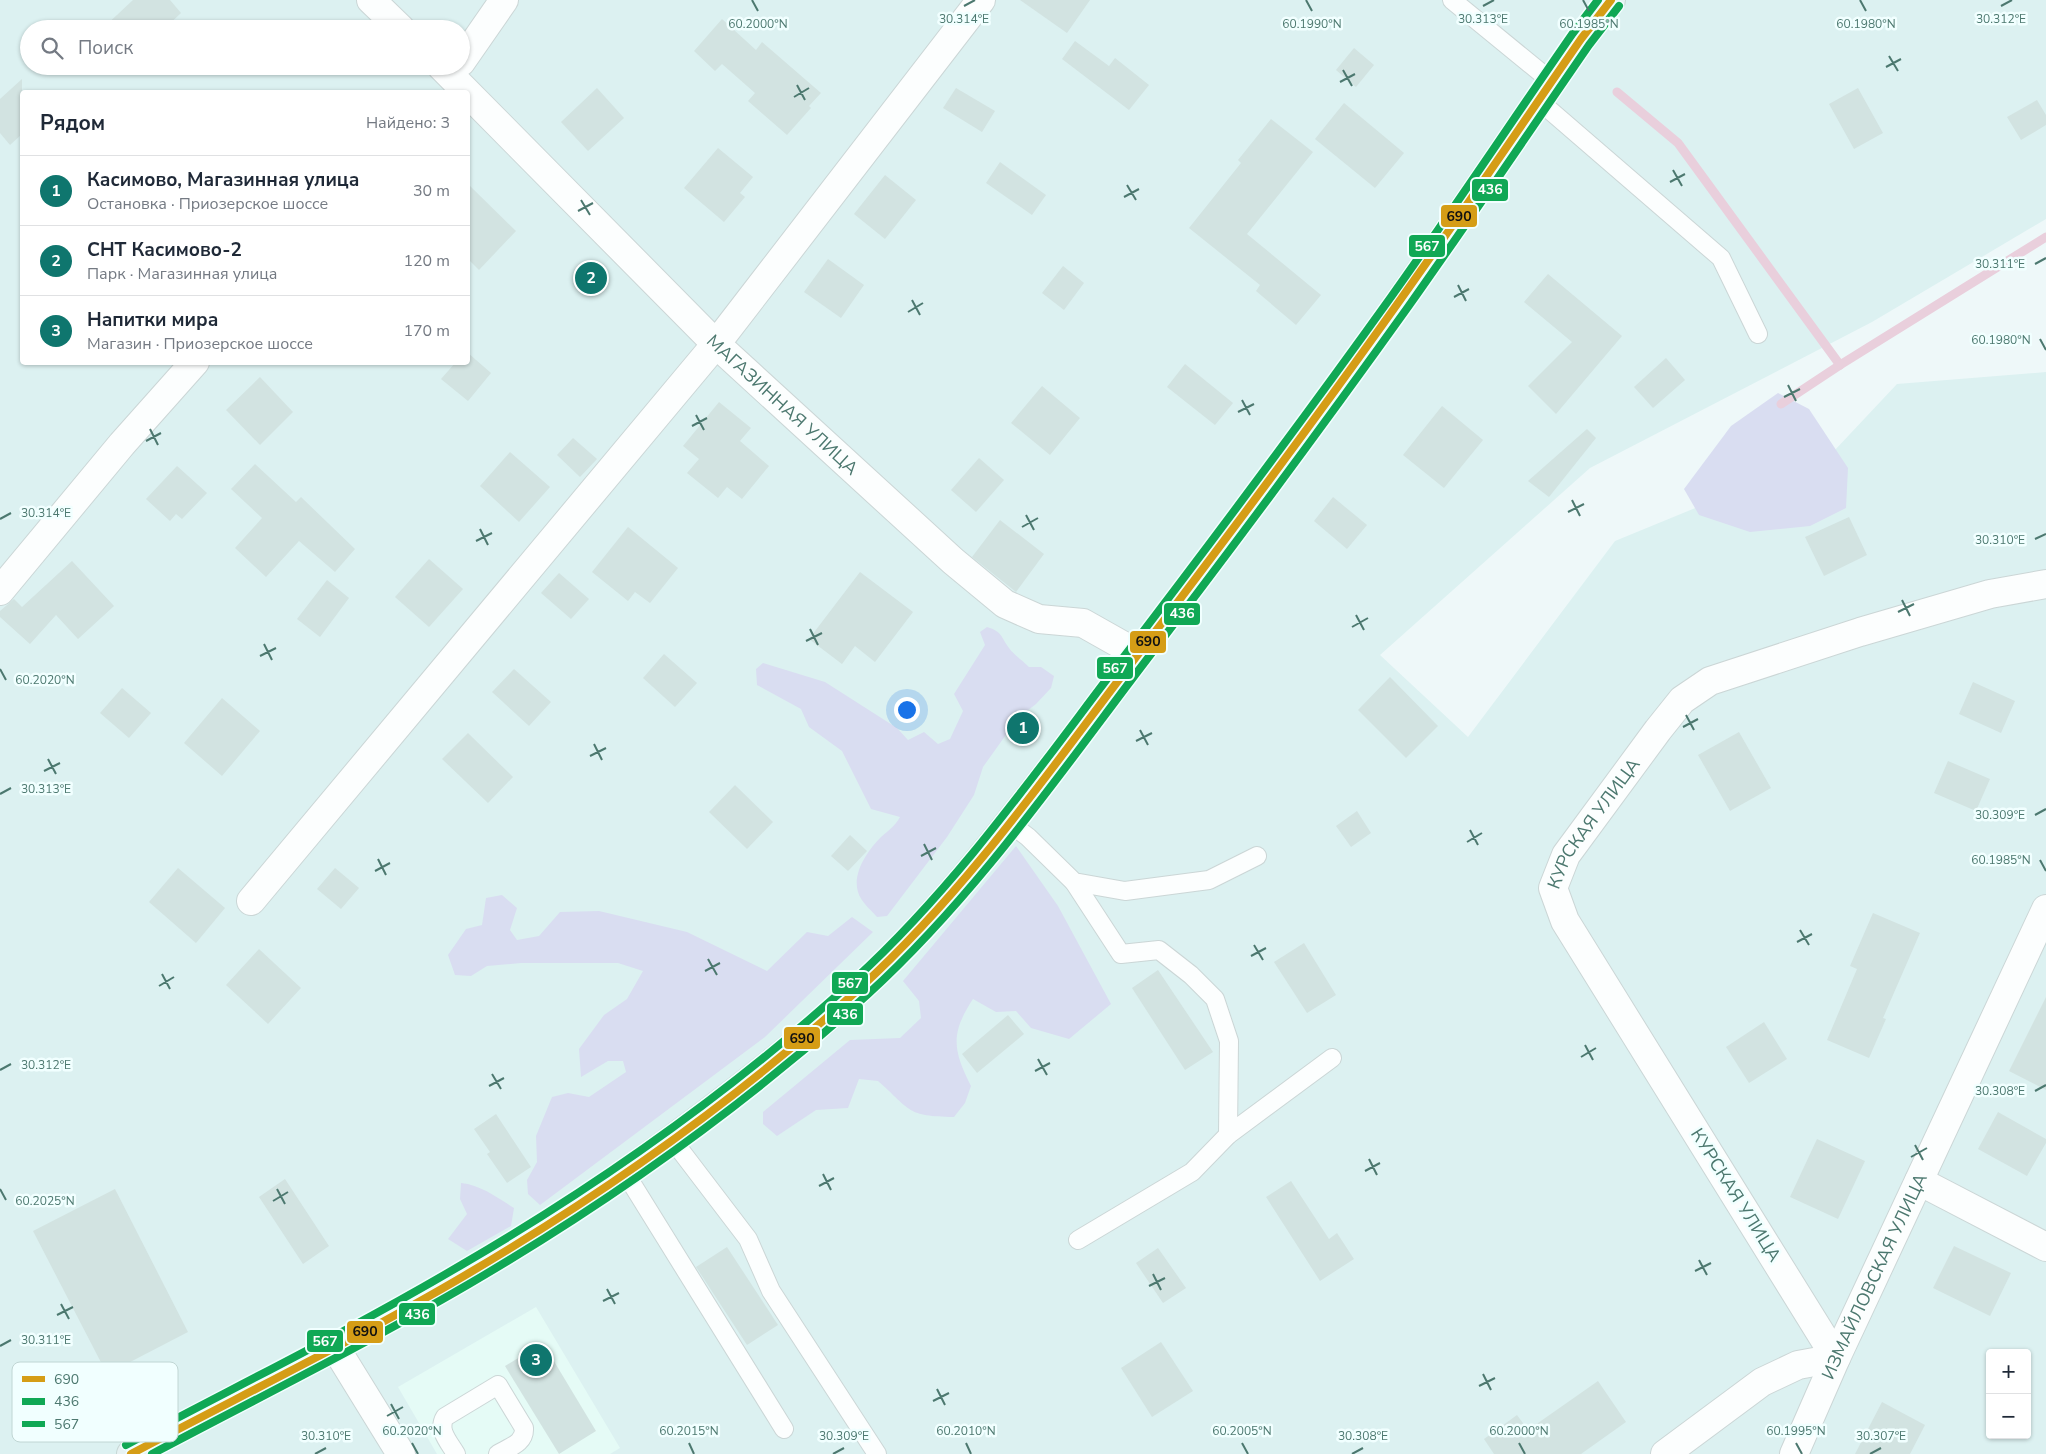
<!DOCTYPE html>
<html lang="ru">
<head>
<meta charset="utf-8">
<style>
  :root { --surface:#fff; --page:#f2f2f3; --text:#1f2937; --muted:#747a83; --line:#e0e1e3; --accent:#0f766e }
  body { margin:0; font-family:"Nunito Sans",sans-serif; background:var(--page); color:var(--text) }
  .controls { position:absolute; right:15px; bottom:15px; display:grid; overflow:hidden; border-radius:5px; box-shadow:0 1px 4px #0004 }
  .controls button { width:45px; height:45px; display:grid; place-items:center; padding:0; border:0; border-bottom:1px solid var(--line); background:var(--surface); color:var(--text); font:25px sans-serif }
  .you { position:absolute; left:906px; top:709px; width:18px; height:18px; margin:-12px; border:4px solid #fff; border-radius:50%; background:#1a73e8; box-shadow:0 0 0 8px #1a73e833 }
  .badge { display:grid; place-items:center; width:32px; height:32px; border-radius:50%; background:var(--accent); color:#fff; font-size:16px; font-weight:700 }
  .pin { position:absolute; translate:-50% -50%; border:2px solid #fff; box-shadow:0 1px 5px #0006 }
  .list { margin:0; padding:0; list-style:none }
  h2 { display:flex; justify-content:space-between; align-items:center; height:65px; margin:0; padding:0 20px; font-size:21px }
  h2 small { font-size:16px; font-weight:400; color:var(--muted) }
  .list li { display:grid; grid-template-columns:32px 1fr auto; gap:15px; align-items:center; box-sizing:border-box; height:70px; padding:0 20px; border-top:1px solid var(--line) }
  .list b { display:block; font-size:19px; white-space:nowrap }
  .list p { margin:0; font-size:16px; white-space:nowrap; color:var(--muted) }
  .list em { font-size:16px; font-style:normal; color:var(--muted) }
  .icon { flex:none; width:28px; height:28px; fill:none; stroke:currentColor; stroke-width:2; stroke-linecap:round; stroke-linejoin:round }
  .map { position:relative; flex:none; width:2046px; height:1454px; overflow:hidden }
  .search { position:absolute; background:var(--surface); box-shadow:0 1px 4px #0004; left:20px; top:20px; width:450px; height:55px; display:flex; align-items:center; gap:12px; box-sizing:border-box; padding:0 18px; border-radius:28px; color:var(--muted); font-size:19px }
  .panel { position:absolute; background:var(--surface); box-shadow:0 1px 4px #0004; left:20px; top:90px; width:450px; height:275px; border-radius:5px }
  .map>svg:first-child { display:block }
  .residential { fill:#dcf1f1; fill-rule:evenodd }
  .commercial { fill:#e5fbf6 }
  .green { fill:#d9ddf1 }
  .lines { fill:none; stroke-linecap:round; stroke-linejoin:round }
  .stream { stroke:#e9cfdc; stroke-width:9 }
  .building { fill:#d2e3e1 }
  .lane-casing { stroke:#cbd6d6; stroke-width:20 }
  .street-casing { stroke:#cbd6d6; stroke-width:30 }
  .primary-casing { stroke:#c7d7d5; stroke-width:30 }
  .lane { stroke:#fcfefe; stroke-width:18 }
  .street { stroke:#fcfefe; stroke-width:28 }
  .primary { stroke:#e6f2f3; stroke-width:28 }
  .bus-1-casing { stroke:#f1ffff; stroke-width:11 }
  .bus-2-casing { stroke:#f1ffff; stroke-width:11 }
  .bus-3-casing { stroke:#f1ffff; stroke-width:11 }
  .bus-1 { stroke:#d59d16; stroke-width:8 }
  .bus-2 { stroke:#10a855; stroke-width:8 }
  .bus-3 { stroke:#10a855; stroke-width:8 }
  .ticks { fill:none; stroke:#4c786f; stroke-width:2 }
  .labels { text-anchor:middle; stroke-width:5; stroke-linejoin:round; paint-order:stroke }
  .street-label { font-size:18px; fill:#4c786f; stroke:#f1ffff }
  .key { fill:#f1ffff; stroke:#c0d6d4; stroke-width:1 }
  .key-label { font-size:14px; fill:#4c786f }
  .ticks-label { font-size:12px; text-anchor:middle; fill:#4c786f; stroke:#f1ffff; stroke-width:5; stroke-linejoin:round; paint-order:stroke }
  .line-badge { stroke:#f1ffff; stroke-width:2 }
  .badge-label { font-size:14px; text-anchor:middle; font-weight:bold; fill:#fff }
  .pale-badge-label { font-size:14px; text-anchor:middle; font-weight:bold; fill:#111 }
</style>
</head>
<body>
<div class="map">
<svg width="2046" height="1454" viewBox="0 0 2046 1454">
  <rect width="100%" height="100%" fill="#eef8f9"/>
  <path class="residential" d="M0,0H2046V219L1872,322L1590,468L1380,655L1468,737L1615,541L1834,451L1897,384L2046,372V1454H0ZM29,29H461V66H29ZM22,92H468V362H22ZM1990,1353H2027V1435H1990Z"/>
  <polygon class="commercial" points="536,1307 620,1448 610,1454 437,1454 398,1387"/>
  <g class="green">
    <polygon points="1778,393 1809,409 1848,468 1846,508 1810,526 1750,532 1699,515 1684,489 1731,426"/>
    <path d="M987,627C1003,632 1000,636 1009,648C1014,655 1023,661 1029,667H1041L1054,676L1051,688L1036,704L1018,718L983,767L974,795L947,837L887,916L877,917C871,910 861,902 858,892C852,873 868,850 881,837C889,830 895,826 900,817L871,809L842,751L809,727L801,709L757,685L756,669L763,663L825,682L897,728L908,740L924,732L938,744L950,739L963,711L954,694L985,645L980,632Z"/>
    <path d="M1016,846L1058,906L1111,1004L1069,1039L1031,1028L1016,1011L996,1012L973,999C950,1034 953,1050 971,1086L965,1103L954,1117C906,1116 912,1111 878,1081L859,1079L848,1108L816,1110L777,1136L763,1124V1112L850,1040L900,1038L921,1018L919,1001L903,981Z"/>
    <polygon points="502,895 517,908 510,930 517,940 539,936 560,912 599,911 687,932 767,971 807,932 828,936 852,917 873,932 765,1037 540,1205 528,1194 527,1180 537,1162 536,1136 552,1097 568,1093 589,1097 626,1072 623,1061 608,1061 581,1077 579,1049 604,1015 627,999 643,971 618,963 521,963 487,966 471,976 455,975 448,955 466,929 482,925 486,898"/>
    <path d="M461,1183C481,1185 498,1198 514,1208L511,1226L467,1251L448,1239L467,1214L460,1199Z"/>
  </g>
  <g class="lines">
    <g class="stream">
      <polyline points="1617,92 1678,143 1840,365"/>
      <polyline points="1781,404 1840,365 2046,237"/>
    </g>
  </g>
  <g class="building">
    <polygon points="133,0 170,0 181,13 164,29 102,29"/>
    <polygon points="1020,0 1090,0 1067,33"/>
    <polygon points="722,19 756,50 762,42 821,93 809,106 811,108 787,135 748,101 755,93 722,64 715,71 694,51"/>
    <polygon points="1075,41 1109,66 1115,58 1149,85 1129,110 1062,59"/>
    <polygon points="1354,48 1374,65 1356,87 1336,70"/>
    <polygon points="22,79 22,134 10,145 0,133 0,99"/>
    <polygon points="597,88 624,118 588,151 561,122"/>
    <polygon points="956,88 995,111 982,132 943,108"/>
    <polygon points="1858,88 1883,133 1854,149 1829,104"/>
    <polygon points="2037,100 2046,115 2046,125 2021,140 2007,117"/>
    <polygon points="1344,103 1404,153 1375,188 1315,139"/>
    <polygon points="1271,119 1313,152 1247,234 1321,295 1296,325 1256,291 1260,285 1189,228 1241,163 1238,160"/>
    <polygon points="718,148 753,177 740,193 745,197 724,222 684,188"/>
    <polygon points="1000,162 1046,195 1032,215 986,183"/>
    <polygon points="885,175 916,200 885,239 854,214"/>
    <polygon points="468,184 516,231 479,270 468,259"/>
    <polygon points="828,259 864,285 841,318 804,292"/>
    <polygon points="1063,266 1084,283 1064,310 1042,293"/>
    <polygon points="1548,274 1622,336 1556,414 1528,386 1572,342 1524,302"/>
    <polygon points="468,353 491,373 468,401 441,379 456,362 468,362"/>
    <polygon points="1666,358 1685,380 1653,408 1634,387"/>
    <polygon points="1185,364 1233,403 1215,425 1167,387"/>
    <polygon points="260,377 293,412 260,445 226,410"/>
    <polygon points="1042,386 1080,418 1050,455 1011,423"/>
    <polygon points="719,402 751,428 740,441 769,466 742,499 727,487 718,498 687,473 699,459 683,446"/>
    <polygon points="1442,406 1483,440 1444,488 1403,455"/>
    <polygon points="1587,429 1596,438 1549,497 1528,481"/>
    <polygon points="573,438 597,459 580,477 557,455"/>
    <polygon points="510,452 550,487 519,522 480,486"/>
    <polygon points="979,458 1004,480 976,512 951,490"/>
    <polygon points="255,464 296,502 301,497 355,549 335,572 299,541 266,577 235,548 262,518 231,489"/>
    <polygon points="177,466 207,493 182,519 176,514 170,521 146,499"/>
    <polygon points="1333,497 1367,525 1347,549 1314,521"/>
    <polygon points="1849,517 1867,555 1824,576 1805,537"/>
    <polygon points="1000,520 1044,554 1016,592 972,557"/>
    <polygon points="628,527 678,568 650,603 635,592 628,601 592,572"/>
    <polygon points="429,559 463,589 429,627 395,597"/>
    <polygon points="72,561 114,606 78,639 56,615 30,644 0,617 0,611 14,599 22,607"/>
    <polygon points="860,572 913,612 875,662 855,646 842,664 809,639"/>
    <polygon points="559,573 589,599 571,619 541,593"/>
    <polygon points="327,580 349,598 320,637 297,619"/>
    <polygon points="664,654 697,683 675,707 643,678"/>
    <polygon points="514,669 551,702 529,726 492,692"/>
    <polygon points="1390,677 1438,726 1406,758 1358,710"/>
    <polygon points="1973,682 2015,701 2001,733 1959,714"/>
    <polygon points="122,688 151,713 129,738 100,713"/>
    <polygon points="222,698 260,731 222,776 184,743"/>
    <polygon points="1739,732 1771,788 1730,811 1698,755"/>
    <polygon points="468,733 513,777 488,803 442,759"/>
    <polygon points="1948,761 1990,779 1976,811 1934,793"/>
    <polygon points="735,785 773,822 747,849 709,812"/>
    <polygon points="1357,811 1371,833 1351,847 1336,826"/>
    <polygon points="850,835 867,851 848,871 831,856"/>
    <polygon points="178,868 225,908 196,943 149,902"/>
    <polygon points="335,868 359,888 341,909 317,889"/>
    <polygon points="1873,913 1920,933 1883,1018 1886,1019 1869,1058 1827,1040 1857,969 1850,966"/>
    <polygon points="1304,943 1336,995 1307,1013 1274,962"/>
    <polygon points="259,949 301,988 268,1024 226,985"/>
    <polygon points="1158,970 1213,1052 1185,1070 1132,988"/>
    <polygon points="2046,997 2046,1090 2009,1071"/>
    <polygon points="1008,1015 1024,1034 977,1073 962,1054"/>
    <polygon points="1764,1022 1787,1059 1749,1083 1726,1047"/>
    <polygon points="1998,1112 2046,1139 2046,1143 2027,1176 1978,1149"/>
    <polygon points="496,1114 531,1167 507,1183 487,1154 490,1152 474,1129"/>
    <polygon points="1817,1139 1865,1161 1838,1219 1790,1197"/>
    <polygon points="285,1179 329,1246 303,1264 259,1197"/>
    <polygon points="1291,1181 1329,1239 1337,1233 1354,1259 1320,1281 1266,1197"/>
    <polygon points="115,1189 188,1332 107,1374 33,1231"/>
    <polygon points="1954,1246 2011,1273 1990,1316 1933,1288"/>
    <polygon points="727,1247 778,1325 747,1345 696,1267"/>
    <polygon points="1158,1248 1186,1288 1163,1303 1136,1263"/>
    <polygon points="1161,1342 1193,1391 1152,1417 1121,1368"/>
    <polygon points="543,1343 596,1431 559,1454 505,1366"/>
    <polygon points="1598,1381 1626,1422 1581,1454 1494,1454 1484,1439 1517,1415 1528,1430"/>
    <polygon points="1882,1402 1925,1425 1910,1454 1855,1454"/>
  </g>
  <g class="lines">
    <g class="lane-casing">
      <g id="lane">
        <polyline points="1452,0 1551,81"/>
        <polyline points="1538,100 1721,258 1758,334"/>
        <polyline points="1008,822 1028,837 1074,882 1125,891 1209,880 1257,856"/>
        <polyline points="1074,882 1121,954 1159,950 1191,975 1215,999 1229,1041 1228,1135"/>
        <polyline points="671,1138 748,1239 771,1291 877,1454"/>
        <polyline points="624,1171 784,1429"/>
        <polyline points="1078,1240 1192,1172 1228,1135 1332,1058"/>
        <path d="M456,1454C449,1442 437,1430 445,1417L498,1385L524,1428C525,1443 510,1447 498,1454"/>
      </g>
    </g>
    <g class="street-casing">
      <g id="street">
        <polyline points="371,0 401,29"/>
        <polyline points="461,62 504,0"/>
        <path id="s1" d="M441,66L716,344L953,561L1005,604L1039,619L1083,623L1138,654"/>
        <polyline points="0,591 122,444 195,362"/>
        <polyline points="251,901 716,344 981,0"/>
        <polyline points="1919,1181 2046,1247"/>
        <polyline points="335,1347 401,1454"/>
        <path id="s2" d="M1665,1454L1762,1382L1798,1365L1836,1358L1565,921L1553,888L1566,855L1658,730L1682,700L1710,681L1860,632L1990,594L2046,584"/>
        <path id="s3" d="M1794,1454L1836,1358L2046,909"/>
      </g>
    </g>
    <g class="primary-casing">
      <path id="primary" d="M131,1454C259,1385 390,1322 513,1246C621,1180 726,1102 823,1021C942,921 1033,792 1127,669C1211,559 1294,449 1374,337C1445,239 1512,138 1581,39L1611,0"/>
    </g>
    <use href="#lane" class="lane"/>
    <use href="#street" class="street"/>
    <use href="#primary" class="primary"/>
    <g class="bus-1-casing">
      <path id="bus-1" d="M131,1454C244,1394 359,1338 469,1273C608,1191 742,1096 861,987C966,891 1048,773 1133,661C1223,543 1312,424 1398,303C1460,216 1520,127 1581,39L1611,0"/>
    </g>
    <g class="bus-2-casing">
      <path id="bus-2" d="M152,1454C258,1398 366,1344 469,1284C611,1201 747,1104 868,994C972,899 1054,782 1138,671C1230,551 1320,430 1408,307C1469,221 1529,132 1589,45L1619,6"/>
    </g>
    <g class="bus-3-casing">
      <path id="bus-3" d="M126,1445C239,1385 353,1329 463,1264C602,1183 736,1088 855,979C959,884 1041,765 1126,654C1216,536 1305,417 1391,297C1453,210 1512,121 1573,33L1598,0"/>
    </g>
    <use href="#bus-1" class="bus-1"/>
    <use href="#bus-2" class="bus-2"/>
    <use href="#bus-3" class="bus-3"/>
  </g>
  <path class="ticks" d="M752,0L758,11M1306,0L1312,11M1583,0L1589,11M1860,0L1866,11M964,6L975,0M1483,6L1494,0M2001,6L2012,0M1889,56L1898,71M1886,67L1901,59M1343,70L1352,86M1340,82L1355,74M797,85L805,100M794,97L809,88M1673,170L1682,186M1670,182L1685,174M1127,185L1136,200M1124,197L1139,189M581,200L590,215M578,211L593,203M2035,264L2046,258M1458,285L1466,301M1454,297L1469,289M912,300L920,315M908,312L923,303M2040,339L2046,350M1788,385L1796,401M1784,397L1800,389M1242,400L1250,415M1238,412L1254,404M696,415L704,430M692,426L707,418M150,429L158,445M146,441L161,433M1572,500L1580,516M1568,512L1584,504M1026,515L1034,530M0,519L11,513M1022,527L1038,518M480,529L488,545M2035,539L2046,534M476,541L492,533M1902,600L1910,616M1898,612L1914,604M1356,615L1364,630M1352,627L1368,618M810,629L818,645M806,641L822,633M264,644L272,660M260,656L276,648M0,669L6,680M1686,715L1694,730M1683,727L1698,719M1140,730L1148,745M1136,741L1152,733M594,744L602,760M590,756L606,748M48,759L56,774M44,771L60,763M0,794L11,788M2035,815L2046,809M1470,830L1478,845M1467,842L1482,833M924,844L932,860M921,856L936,848M378,859L386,875M2040,860L2046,871M375,871L390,863M1800,930L1809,945M1797,942L1812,934M1254,945L1263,960M1251,956L1266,948M708,959L717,975M705,971L720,963M162,974L170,989M159,986L174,977M1585,1045L1593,1060M1581,1057L1596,1048M1038,1059L1047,1075M0,1070L11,1064M1035,1071L1050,1063M492,1074L501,1089M489,1086L504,1078M2035,1091L2046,1085M1915,1145L1923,1160M1911,1157L1927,1148M1369,1159L1377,1175M1365,1171L1380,1163M823,1174L831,1190M819,1186L834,1178M0,1189L6,1200M277,1189L285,1204M273,1201L288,1192M1699,1260L1707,1275M1695,1271L1711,1263M1153,1274L1161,1290M1149,1286L1165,1278M607,1289L615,1304M603,1301L619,1293M61,1304L69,1319M57,1315L73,1307M0,1346L11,1340M1483,1374L1491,1390M1479,1386L1495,1378M937,1389L945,1405M933,1401L949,1393M391,1404L399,1419M387,1416L403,1407M412,1443L418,1454M689,1443L694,1454M966,1443L971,1454M1242,1443L1248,1454M1519,1443L1525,1454M1796,1443L1802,1454M315,1454L326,1448M833,1454L844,1448M1352,1454L1363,1448M1870,1454L1881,1448"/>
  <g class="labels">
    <g class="street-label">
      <text dy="6" stroke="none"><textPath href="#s1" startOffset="481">МАГАЗИННАЯ УЛИЦА</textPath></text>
      <text dy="6" stroke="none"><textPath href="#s2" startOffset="825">КУРСКАЯ УЛИЦА</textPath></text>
      <text transform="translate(1736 1195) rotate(58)" y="6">КУРСКАЯ УЛИЦА</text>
      <text dy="6" stroke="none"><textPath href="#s3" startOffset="195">ИЗМАЙЛОВСКАЯ УЛИЦА</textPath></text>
    </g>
  </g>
  <rect x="12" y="1362" width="166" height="80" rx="8" class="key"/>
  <rect x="22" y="1376" width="23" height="6" fill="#d59d16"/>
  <rect x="22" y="1398" width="23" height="7" fill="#10a855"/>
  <rect x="22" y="1421" width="23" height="6" fill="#10a855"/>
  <g class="key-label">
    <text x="54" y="1384">690</text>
    <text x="54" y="1406">436</text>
    <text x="54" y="1429">567</text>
  </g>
  <g class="ticks-label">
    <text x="1483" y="23">30.313°E</text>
    <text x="2001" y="23">30.312°E</text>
    <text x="964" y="23">30.314°E</text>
    <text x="758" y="28">60.2000°N</text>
    <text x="1312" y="28">60.1990°N</text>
    <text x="1589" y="28">60.1985°N</text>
    <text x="1866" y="28">60.1980°N</text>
    <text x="2000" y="268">30.311°E</text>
    <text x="2001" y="344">60.1980°N</text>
    <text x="46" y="517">30.314°E</text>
    <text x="2000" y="544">30.310°E</text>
    <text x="45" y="684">60.2020°N</text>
    <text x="46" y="793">30.313°E</text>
    <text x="2000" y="819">30.309°E</text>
    <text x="2001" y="864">60.1985°N</text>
    <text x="46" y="1069">30.312°E</text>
    <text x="2000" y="1095">30.308°E</text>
    <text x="45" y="1205">60.2025°N</text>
    <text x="46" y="1344">30.311°E</text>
    <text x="412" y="1435">60.2020°N</text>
    <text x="689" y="1435">60.2015°N</text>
    <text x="966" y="1435">60.2010°N</text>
    <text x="1242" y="1435">60.2005°N</text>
    <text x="1519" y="1435">60.2000°N</text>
    <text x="1796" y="1435">60.1995°N</text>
    <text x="326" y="1440">30.310°E</text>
    <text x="844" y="1440">30.309°E</text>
    <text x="1363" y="1440">30.308°E</text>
    <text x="1881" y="1440">30.307°E</text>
  </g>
  <g class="line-badge">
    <rect x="1471" y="178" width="38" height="24" rx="5" fill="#10a855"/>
    <rect x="1440" y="204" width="38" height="24" rx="5" fill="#d59d16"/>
    <rect x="1408" y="234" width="38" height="24" rx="5" fill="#10a855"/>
    <rect x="1163" y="602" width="38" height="24" rx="5" fill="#10a855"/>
    <rect x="1129" y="630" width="38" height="24" rx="5" fill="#d59d16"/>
    <rect x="1096" y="656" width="38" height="24" rx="5" fill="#10a855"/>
    <rect x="831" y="971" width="38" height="24" rx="5" fill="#10a855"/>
    <rect x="826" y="1002" width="38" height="24" rx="5" fill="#10a855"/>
    <rect x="783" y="1026" width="38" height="24" rx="5" fill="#d59d16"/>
    <rect x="398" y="1302" width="38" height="24" rx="5" fill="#10a855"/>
    <rect x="346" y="1320" width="38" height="24" rx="5" fill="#d59d16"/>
    <rect x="306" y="1329" width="38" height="24" rx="5" fill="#10a855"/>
  </g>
  <g class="badge-label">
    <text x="1490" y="194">436</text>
    <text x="1427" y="251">567</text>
    <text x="1182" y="618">436</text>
    <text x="1115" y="673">567</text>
    <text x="850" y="988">567</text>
    <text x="845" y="1019">436</text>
    <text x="417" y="1319">436</text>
    <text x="325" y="1346">567</text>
  </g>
  <g class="pale-badge-label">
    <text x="1459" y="221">690</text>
    <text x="1148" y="646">690</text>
    <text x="802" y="1043">690</text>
    <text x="365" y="1336">690</text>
  </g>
</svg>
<div class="controls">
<button>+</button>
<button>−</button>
</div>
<div class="you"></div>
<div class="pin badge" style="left:1023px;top:728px">1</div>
<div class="pin badge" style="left:591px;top:278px">2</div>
<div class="pin badge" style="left:536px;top:1360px">3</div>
<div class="search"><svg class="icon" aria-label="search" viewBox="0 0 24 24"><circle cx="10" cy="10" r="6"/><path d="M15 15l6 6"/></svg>Поиск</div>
<section class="panel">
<h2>Рядом<small>Найдено: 3</small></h2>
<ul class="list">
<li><span class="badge">1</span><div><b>Касимово, Магазинная улица</b><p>Остановка · Приозерское шоссе</p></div><em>30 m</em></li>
<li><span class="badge">2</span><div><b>СНТ Касимово-2</b><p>Парк · Магазинная улица</p></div><em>120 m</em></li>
<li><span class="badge">3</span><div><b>Напитки мира</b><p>Магазин · Приозерское шоссе</p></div><em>170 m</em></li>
</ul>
</section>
</div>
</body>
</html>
